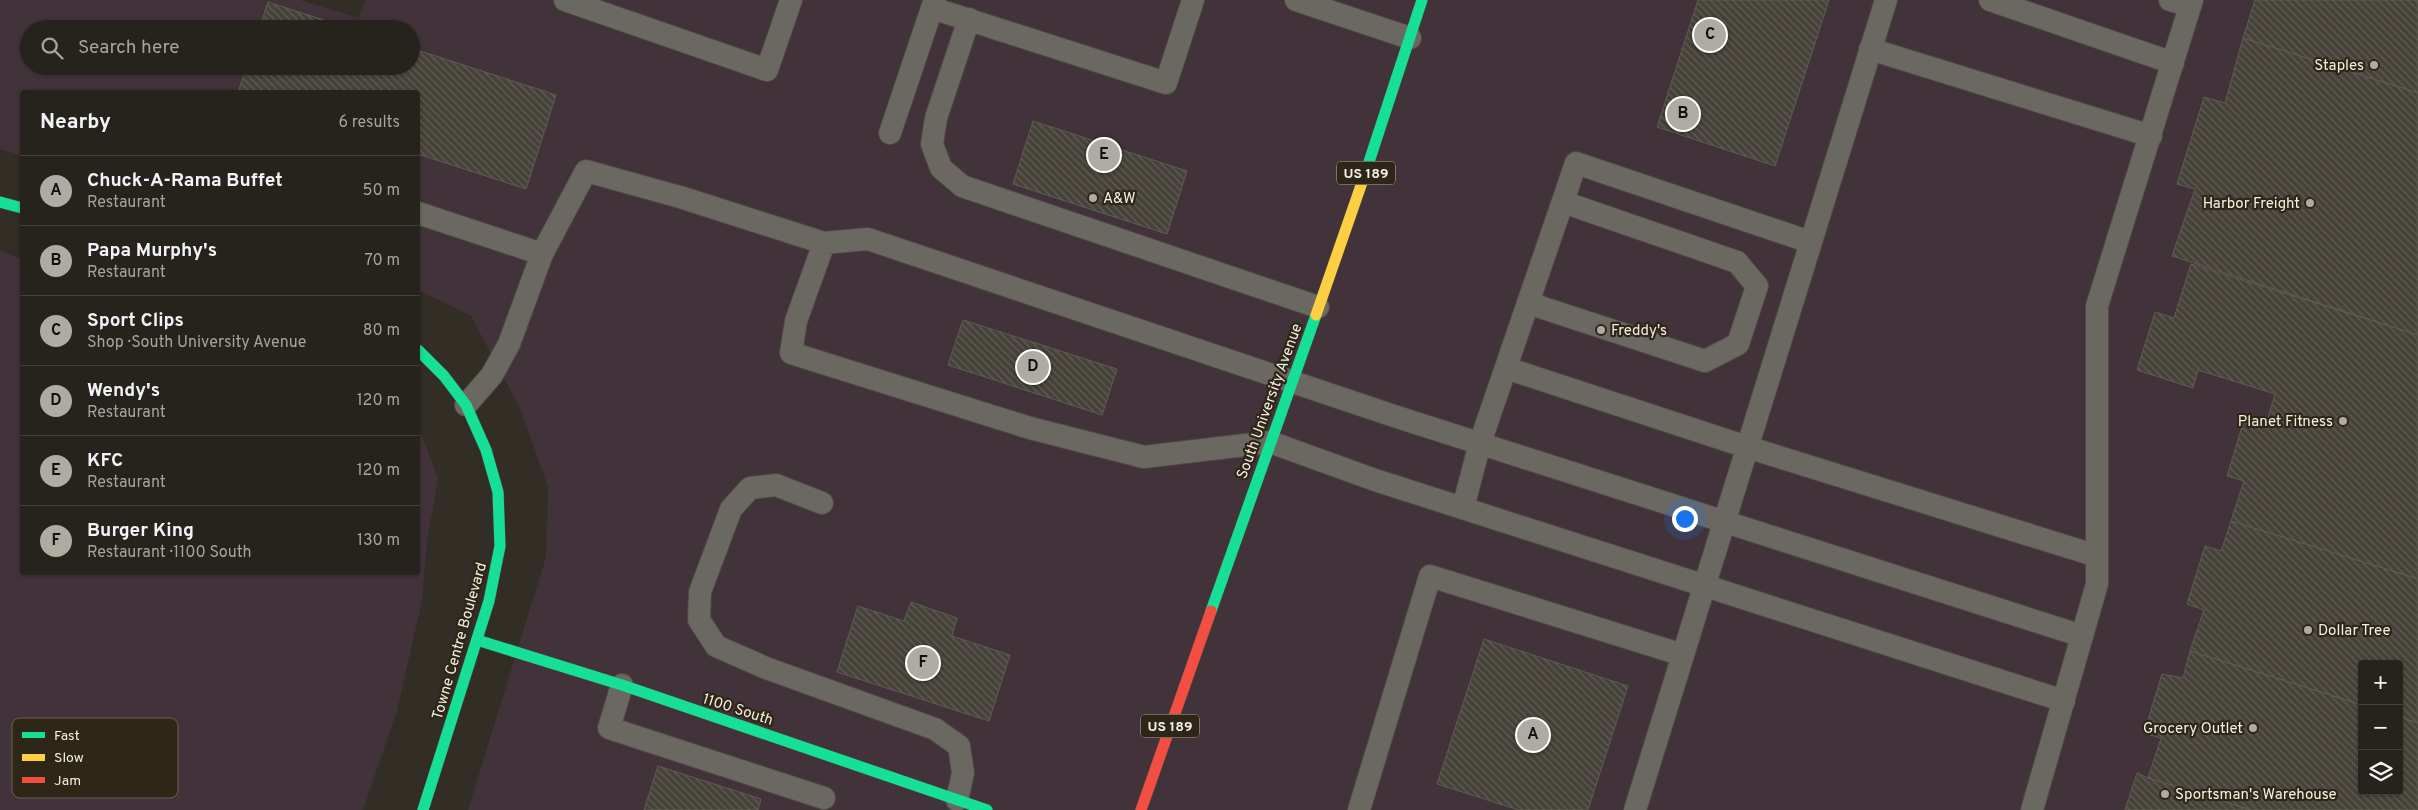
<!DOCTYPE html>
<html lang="en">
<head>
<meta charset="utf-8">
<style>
  :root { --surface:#26221c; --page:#2e2a25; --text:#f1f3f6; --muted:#a4a4a3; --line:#423f3b; --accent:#b0aba2 }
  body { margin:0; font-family:Overpass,sans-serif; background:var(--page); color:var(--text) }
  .controls { position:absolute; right:15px; bottom:15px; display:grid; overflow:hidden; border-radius:5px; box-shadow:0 1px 4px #0004 }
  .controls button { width:45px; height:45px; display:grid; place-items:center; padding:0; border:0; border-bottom:1px solid var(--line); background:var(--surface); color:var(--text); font:25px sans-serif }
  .you { position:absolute; left:1684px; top:518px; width:18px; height:18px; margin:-12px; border:4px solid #fff; border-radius:50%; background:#1a73e8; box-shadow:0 0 0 8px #1a73e833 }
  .badge { display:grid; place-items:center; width:32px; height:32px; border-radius:50%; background:var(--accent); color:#111; font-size:16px; font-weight:700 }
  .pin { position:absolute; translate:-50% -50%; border:2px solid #fff; box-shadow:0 1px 5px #0006 }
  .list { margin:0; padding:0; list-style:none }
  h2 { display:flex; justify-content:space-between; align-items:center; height:65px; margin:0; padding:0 20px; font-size:21px }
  h2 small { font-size:16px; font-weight:400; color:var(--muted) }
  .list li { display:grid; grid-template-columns:32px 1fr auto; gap:15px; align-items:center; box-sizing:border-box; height:70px; padding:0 20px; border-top:1px solid var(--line) }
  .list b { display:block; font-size:19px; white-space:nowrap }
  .list p { margin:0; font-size:16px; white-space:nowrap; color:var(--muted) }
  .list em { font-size:16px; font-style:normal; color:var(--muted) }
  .icon { flex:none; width:28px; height:28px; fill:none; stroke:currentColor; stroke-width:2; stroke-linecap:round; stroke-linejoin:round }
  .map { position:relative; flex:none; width:2418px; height:810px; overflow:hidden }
  .search { position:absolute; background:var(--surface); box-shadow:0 1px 4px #0004; left:20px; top:20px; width:400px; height:55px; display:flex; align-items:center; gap:12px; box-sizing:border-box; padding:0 18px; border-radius:28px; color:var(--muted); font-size:19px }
  .panel { position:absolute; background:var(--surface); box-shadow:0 1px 4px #0004; left:20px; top:90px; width:400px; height:485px; border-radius:5px }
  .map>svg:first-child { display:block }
  .commercial { fill:#42323a; fill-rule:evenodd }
  .building { fill:url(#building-back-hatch); stroke:#5f5c55 }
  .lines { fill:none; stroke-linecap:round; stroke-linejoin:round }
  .lane-casing { stroke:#4e4943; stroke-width:24 }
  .fast-casing { stroke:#4e4943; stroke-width:12 }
  .slow-casing { stroke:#4e4943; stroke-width:12 }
  .jam-casing { stroke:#4e4943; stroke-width:12 }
  .lane { stroke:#6b6862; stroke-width:22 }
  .fast { stroke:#16e098; stroke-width:11 }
  .slow { stroke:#ffcf43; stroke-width:11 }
  .jam { stroke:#f24e42; stroke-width:11 }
  .poi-dot { fill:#b0aba2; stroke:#2e2717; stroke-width:2 }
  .labels { text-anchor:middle; stroke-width:4.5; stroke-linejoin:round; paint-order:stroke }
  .shield { fill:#2e2717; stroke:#b9b3a7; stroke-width:1 }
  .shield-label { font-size:14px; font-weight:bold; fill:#f4efe5 }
  .poi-label { font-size:15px; fill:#f4efe5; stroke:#2e2717; text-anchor:end }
  .street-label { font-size:15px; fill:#f4efe5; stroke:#2e2717 }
  .key { fill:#2e2717; stroke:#696355; stroke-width:1 }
  .key-label { font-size:14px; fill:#f4efe5 }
</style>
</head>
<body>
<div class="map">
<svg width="2418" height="810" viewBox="0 0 2418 810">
  <defs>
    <pattern id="building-back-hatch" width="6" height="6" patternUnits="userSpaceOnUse" patternTransform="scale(1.25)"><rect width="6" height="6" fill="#464239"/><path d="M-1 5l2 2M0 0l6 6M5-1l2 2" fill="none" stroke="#615e56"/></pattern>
  </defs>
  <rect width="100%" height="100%" fill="#322e26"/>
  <g class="commercial">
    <path d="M0,0H300L359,18L365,0H2418V810H468L546,557L548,487L519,406L471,316L418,290V92H22V156L0,149ZM29,29H411V66H29ZM2362,664H2399V791H2362Z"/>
    <polygon points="0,251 22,259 22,572 418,572 418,430 422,436 438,478 427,541 422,601 397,711 363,810 0,810"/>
  </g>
  <g class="building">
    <polygon points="1698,0 1829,0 1775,166 1657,127"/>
    <polygon points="2255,0 2418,0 2418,93 2243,38"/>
    <polygon points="268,2 351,29 259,29"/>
    <polygon points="2243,38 2418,93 2418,335 2172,256 2195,189 2177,184 2204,97 2225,103"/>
    <polygon points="411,48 556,95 526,189 418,154 418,92 238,92 247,66 411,66"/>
    <polygon points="1033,121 1187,171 1167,234 1013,184"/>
    <polygon points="2191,264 2418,335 2418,579 2231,521 2244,481 2227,476 2245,417 2266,424 2275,394 2198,370 2193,388 2137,370 2155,312 2174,318"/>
    <polygon points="963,320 1117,369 1102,415 948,365"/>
    <polygon points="2231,521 2418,579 2418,723 2399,717 2399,664 2362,664 2362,705 2190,651 2204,610 2187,604 2205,546 2221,551"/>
    <polygon points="911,602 957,618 952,636 1010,655 989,721 837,672 858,606 904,621"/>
    <polygon points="1484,639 1628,686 1588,810 1519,810 1437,784"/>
    <polygon points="2190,651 2362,705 2362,791 2399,791 2399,717 2418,723 2418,810 2251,810 2148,778 2161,738 2144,733 2162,674 2183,678"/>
    <polygon points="658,766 761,799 758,810 644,810"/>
    <polygon points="2137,773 2148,778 2251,810 2125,810"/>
  </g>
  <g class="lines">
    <g class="lane-casing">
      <g id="lane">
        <polyline points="565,0 767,70 791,0"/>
        <polyline points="935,0 932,8 1166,83 1193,0"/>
        <polyline points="1296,0 1410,38"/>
        <polyline points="1990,0 2173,63"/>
        <polyline points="2170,0 2190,6"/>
        <polyline points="969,19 936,118 932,144 941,168 962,186 1318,307"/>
        <polyline points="1870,49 2151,136"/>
        <polyline points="890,133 932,8"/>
        <polyline points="418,213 542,254"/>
        <polyline points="1528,303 1705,361 1738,344 1757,286 1737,262 1563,202"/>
        <polyline points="1506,368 1747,447 2097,556"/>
        <polyline points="466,405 492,375 509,344 542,254 586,171 680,197 824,243"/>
        <polyline points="822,503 776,485 750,488 731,509 700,592 699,620 716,646 766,668 935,729 959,746 963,773 957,800"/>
        <polyline points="1463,508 1480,443 1576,163 1810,242"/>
        <polyline points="622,685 609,728 824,798"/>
        <polyline points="2064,701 1375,480 1270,442 1144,457 1030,428 791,353 796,321 824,243 868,239 1394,416 2082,636"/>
        <polyline points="1359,810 1430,576 1683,655"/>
        <polyline points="1635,810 1886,0"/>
        <polyline points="2032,810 2097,584 2097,306 2192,0"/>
      </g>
    </g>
    <g class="fast-casing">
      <g id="fast">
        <polyline points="1366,171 1422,0"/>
        <polyline points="0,202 22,208"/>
        <polyline points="418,350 444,376 466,405 486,450 498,492 500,546 489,601 423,810"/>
        <polyline points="1211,611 1316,315"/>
        <polyline points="477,640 622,685 987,810"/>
      </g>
    </g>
    <g class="slow-casing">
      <polyline id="slow" points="1316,315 1366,171"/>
    </g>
    <g class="jam-casing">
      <polyline id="jam" points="1141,810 1211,611"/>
    </g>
    <use href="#lane" class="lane"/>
    <use href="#fast" class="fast"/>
    <use href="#slow" class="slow"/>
    <use href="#jam" class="jam"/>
  </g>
  <g class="poi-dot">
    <circle cx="2374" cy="65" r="5"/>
    <circle cx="1093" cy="198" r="5"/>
    <circle cx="2310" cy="203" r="5"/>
    <circle cx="1601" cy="330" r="5"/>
    <circle cx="2343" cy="421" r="5"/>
    <circle cx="2308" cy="630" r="5"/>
    <circle cx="2253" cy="728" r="5"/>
    <circle cx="2165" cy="794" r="5"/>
  </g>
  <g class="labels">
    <g class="shield">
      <rect x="1337" y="161.5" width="58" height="23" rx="4"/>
      <rect x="1141" y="714.5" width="58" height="23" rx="4"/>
    </g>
    <g class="shield-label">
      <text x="1366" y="178">US 189</text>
      <text x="1170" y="731">US 189</text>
    </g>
    <g class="poi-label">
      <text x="2364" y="70">Staples</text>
      <text x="1103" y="203" text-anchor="start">A&amp;W</text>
      <text x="2300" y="208">Harbor Freight</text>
      <text x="1611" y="335" text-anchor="start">Freddy's</text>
      <text x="2333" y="426">Planet Fitness</text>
      <text x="2318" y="635" text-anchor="start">Dollar Tree</text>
      <text x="2243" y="733">Grocery Outlet</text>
      <text x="2175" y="799" text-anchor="start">Sportsman's Warehouse</text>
    </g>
    <g class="street-label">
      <text transform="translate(1269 401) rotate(-70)" y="5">South University Avenue</text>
      <text transform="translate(459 641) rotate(-74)" y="5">Towne Centre Boulevard</text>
      <text transform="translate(738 709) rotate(18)" y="5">1100 South</text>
    </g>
  </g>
  <rect x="12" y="718" width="166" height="80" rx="8" class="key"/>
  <rect x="22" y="732" width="23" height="6" fill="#16e098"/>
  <rect x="22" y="754" width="23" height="7" fill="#ffcf43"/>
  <rect x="22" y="777" width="23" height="6" fill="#f24e42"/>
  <g class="key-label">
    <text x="54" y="740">Fast</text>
    <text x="54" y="762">Slow</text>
    <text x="54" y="785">Jam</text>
  </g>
</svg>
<div class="controls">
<button>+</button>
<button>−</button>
<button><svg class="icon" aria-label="layers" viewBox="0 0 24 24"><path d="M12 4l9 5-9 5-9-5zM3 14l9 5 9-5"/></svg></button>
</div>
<div class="you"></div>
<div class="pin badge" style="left:1533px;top:735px">A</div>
<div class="pin badge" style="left:1683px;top:114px">B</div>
<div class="pin badge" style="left:1710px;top:35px">C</div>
<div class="pin badge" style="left:1033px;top:367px">D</div>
<div class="pin badge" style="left:1104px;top:155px">E</div>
<div class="pin badge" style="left:923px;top:663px">F</div>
<div class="search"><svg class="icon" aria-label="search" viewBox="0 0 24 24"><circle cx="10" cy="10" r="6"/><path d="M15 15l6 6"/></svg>Search here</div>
<section class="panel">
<h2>Nearby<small>6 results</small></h2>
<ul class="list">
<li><span class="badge">A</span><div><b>Chuck-A-Rama Buffet</b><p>Restaurant</p></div><em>50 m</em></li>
<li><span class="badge">B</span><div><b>Papa Murphy's</b><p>Restaurant</p></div><em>70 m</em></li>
<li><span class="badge">C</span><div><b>Sport Clips</b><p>Shop · South University Avenue</p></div><em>80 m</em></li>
<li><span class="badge">D</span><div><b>Wendy's</b><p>Restaurant</p></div><em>120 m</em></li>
<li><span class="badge">E</span><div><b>KFC</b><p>Restaurant</p></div><em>120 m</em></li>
<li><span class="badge">F</span><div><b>Burger King</b><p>Restaurant · 1100 South</p></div><em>130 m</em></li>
</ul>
</section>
</div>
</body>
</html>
